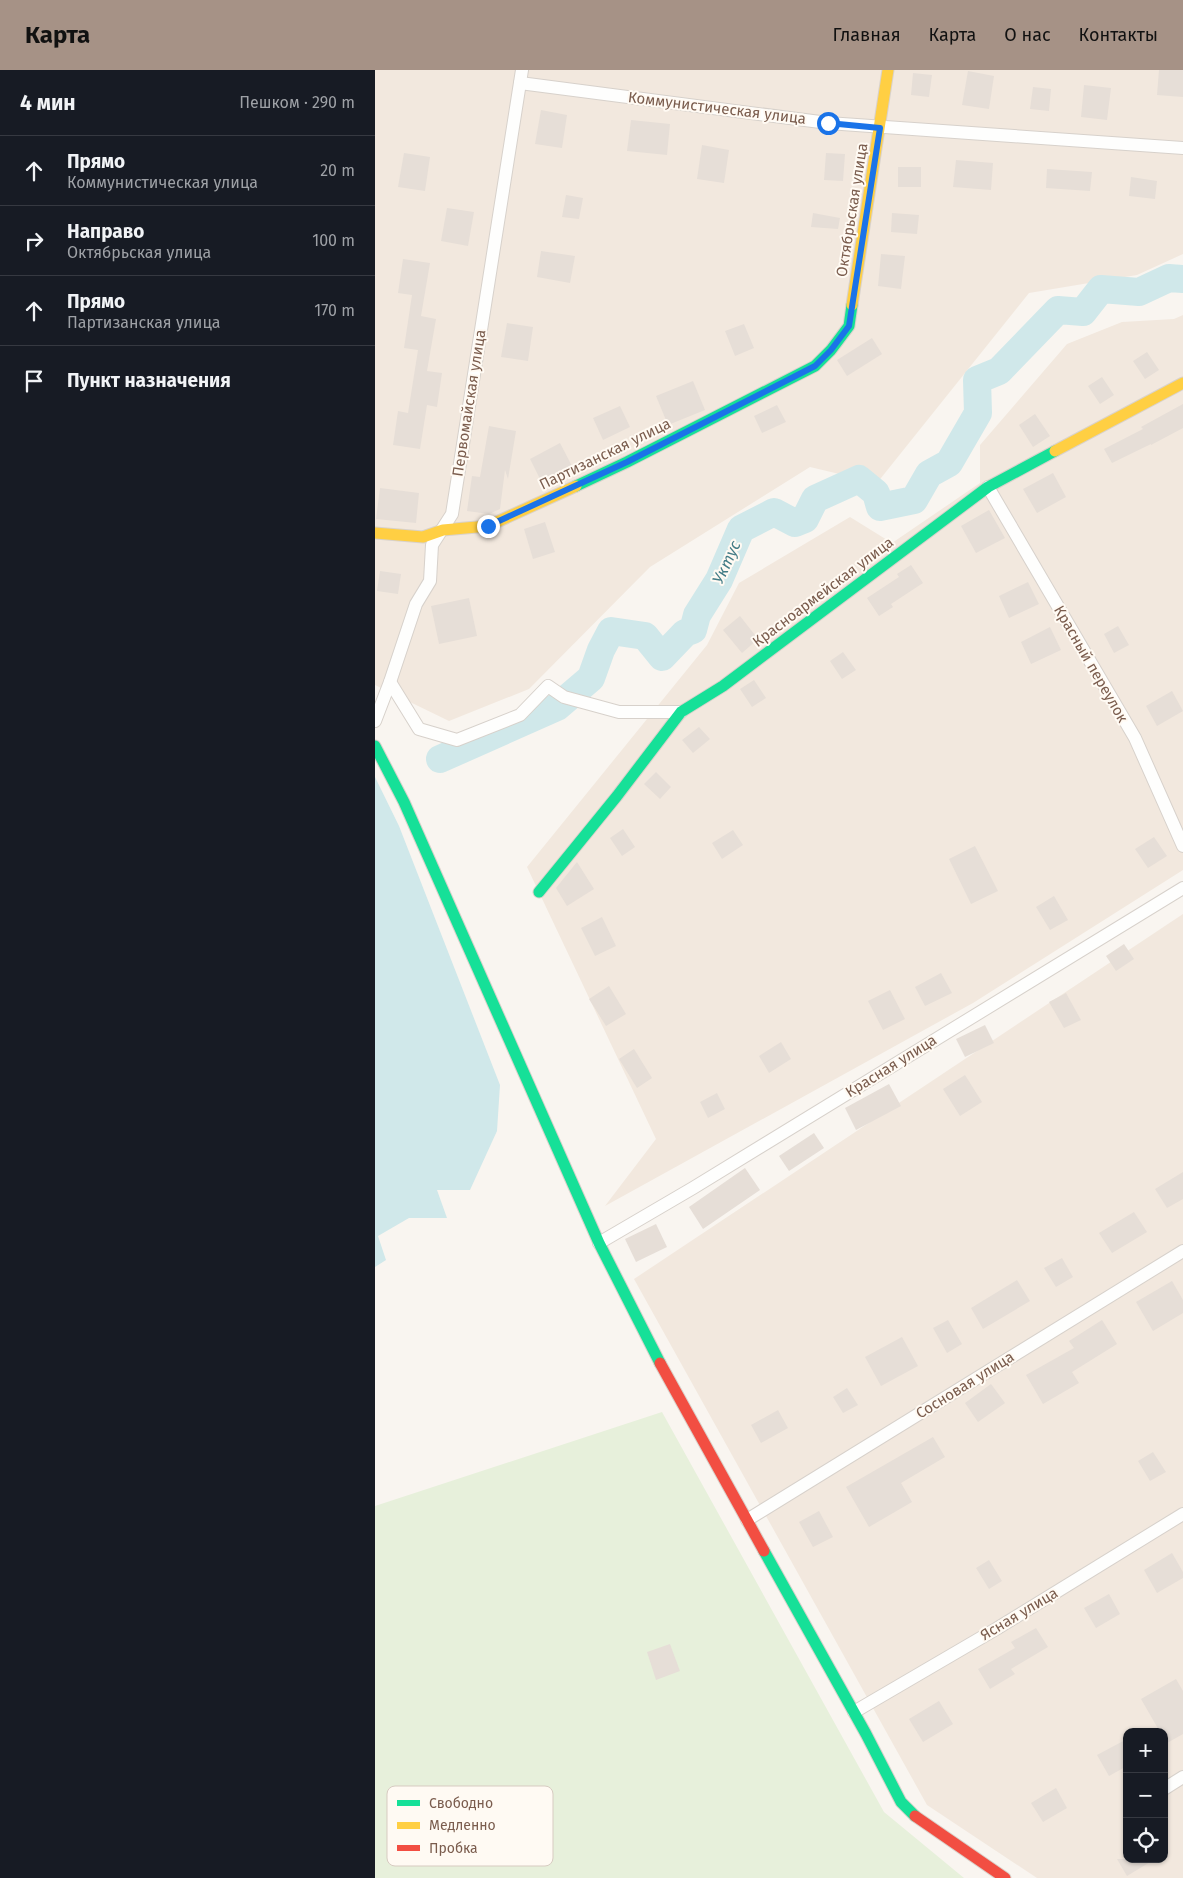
<!DOCTYPE html>
<html lang="ru">
<head>
<meta charset="utf-8">
<style>
  :root { --surface:#171b24; --page:#242831; --text:#f1f3f6; --muted:#9ea1a6; --line:#363941; --accent:#a69286 }
  body { margin:0; font-family:"Fira Sans",sans-serif; background:var(--page); color:var(--text) }
  .controls { position:absolute; right:15px; bottom:15px; display:grid; overflow:hidden; border-radius:10px; box-shadow:0 1px 4px #0004 }
  .controls button { width:45px; height:45px; display:grid; place-items:center; padding:0; border:0; border-bottom:1px solid var(--line); background:var(--surface); color:var(--text); font:25px sans-serif }
  .stop { position:absolute; width:15px; height:15px; margin:-11px; border:4px solid #1a73e8; border-radius:50%; background:#fff }
  .stop.end { background:#1a73e8; border-color:#fff; box-shadow:0 1px 5px #0008 }
  .list { margin:0; padding:0; list-style:none }
  h2 { display:flex; justify-content:space-between; align-items:center; height:65px; margin:0; padding:0 20px; font-size:21px }
  h2 small { font-size:16px; font-weight:400; color:var(--muted) }
  .list li { display:grid; grid-template-columns:32px 1fr auto; gap:15px; align-items:center; box-sizing:border-box; height:70px; padding:0 20px; border-top:1px solid var(--line) }
  .list b { display:block; font-size:19px; white-space:nowrap }
  .list p { margin:0; font-size:16px; white-space:nowrap; color:var(--muted) }
  .list em { font-size:16px; font-style:normal; color:var(--muted) }
  .icon { flex:none; width:28px; height:28px; fill:none; stroke:currentColor; stroke-width:2; stroke-linecap:round; stroke-linejoin:round }
  .map { position:relative; flex:none; width:808px; height:1808px; overflow:hidden }
  header { display:flex; align-items:center; gap:30px; box-sizing:border-box; height:70px; padding:0 25px; background:var(--accent); color:#111 }
  header strong { font-size:24px }
  nav { display:flex; gap:28px; margin-inline-start:auto; font-size:18px }
  main { display:flex }
  aside { flex:1; background:var(--surface) }
  .map>svg:first-child { display:block }
  .residential { fill:#f2e8de; fill-rule:evenodd }
  .green { fill:#e7f0db }
  .water { fill:#d0e8ea }
  .lines { fill:none; stroke-linecap:round; stroke-linejoin:round }
  .river { stroke:#d0e8ea; stroke-width:28 }
  .building { fill:#e6ded7 }
  .street-casing { stroke:#d7d1cb; stroke-width:14 }
  .fast-casing { stroke:#d9d2cb; stroke-width:13 }
  .slow-casing { stroke:#d9d2cb; stroke-width:13 }
  .jam-casing { stroke:#d9d2cb; stroke-width:13 }
  .street { stroke:#fefefd; stroke-width:12 }
  .fast { stroke:#16e098; stroke-width:11 }
  .slow { stroke:#ffcf43; stroke-width:11 }
  .jam { stroke:#f24e42; stroke-width:11 }
  .route { stroke:#1a73e8; stroke-width:6 }
  .labels { text-anchor:middle; stroke-width:4; stroke-linejoin:round; paint-order:stroke }
  .street-label { font-size:15px; fill:#7a5c4d; stroke:#fffaf3 }
  .water-label { font-size:16px; font-style:italic; fill:#437c86; stroke:#fffaf3 }
  .key { fill:#fffaf3; stroke:#d7cbc1; stroke-width:1 }
  .key-label { font-size:14px; fill:#7a5c4d }
</style>
</head>
<body>
<header>
<strong>Карта</strong>
<nav><a>Главная</a><a>Карта</a><a>О нас</a><a>Контакты</a></nav>
</header>
<main>
<aside>
<h2>4 мин<small>Пешком · 290 m</small></h2>
<ul class="list">
<li><svg class="icon" aria-label="ahead" viewBox="0 0 24 24"><path d="M12 20V5M6 11l6-6 6 6"/></svg><div><b>Прямо</b><p>Коммунистическая улица</p></div><em>20 m</em></li>
<li><svg class="icon" aria-label="right" viewBox="0 0 24 24"><path d="M7 20v-9h11M14 6l5 5-5 5"/></svg><div><b>Направо</b><p>Октябрьская улица</p></div><em>100 m</em></li>
<li><svg class="icon" aria-label="ahead" viewBox="0 0 24 24"><path d="M12 20V5M6 11l6-6 6 6"/></svg><div><b>Прямо</b><p>Партизанская улица</p></div><em>170 m</em></li>
<li><svg class="icon" aria-label="arrive" viewBox="0 0 24 24"><path d="M6 21V4h12l-3 4 3 4H6"/></svg><div><b>Пункт назначения</b></div></li>
</ul>
</aside>
<div class="map">
<svg width="808" height="1808" viewBox="0 0 808 1808">
  <rect width="100%" height="100%" fill="#f9f5f0"/>
  <g class="residential">
    <polygon points="0,0 808,0 808,184 762,205 654,223 502,413 435,397 275,497 154,619 74,651 0,615"/>
    <polygon points="808,245 808,800 598,933 230,1136 281,1069 152,797 332,575 364,513 475,447 517,473 605,413 605,375 692,274 747,252 799,249"/>
    <path d="M808,844V1808H662L552,1735L259,1209ZM752,1662H789V1789H752Z"/>
  </g>
  <polygon class="green" points="287,1342 509,1742 589,1808 0,1808 0,1436"/>
  <polygon class="water" points="0,707 24,756 125,1015 122,1061 95,1120 62,1120 72,1148 34,1148 3,1166 11,1190 0,1197"/>
  <g class="lines">
    <polyline class="river" points="65,689 182,637 216,608 226,580 236,561 270,566 287,587 310,563 318,560 322,545 344,510 366,459 399,442 420,453 430,449 440,429 484,409 501,423 505,437 539,430 554,404 574,393 603,343 602,310 624,301 683,240 708,242 726,219 764,222 794,208 808,209"/>
  </g>
  <g class="building">
    <polygon points="784,0 808,0 808,27 782,25"/>
    <polygon points="593,1 619,6 614,39 587,35"/>
    <polygon points="538,3 557,5 554,27 536,25"/>
    <polygon points="709,15 736,18 732,50 706,47"/>
    <polygon points="658,17 676,19 674,41 655,39"/>
    <polygon points="166,40 192,45 187,78 160,74"/>
    <polygon points="256,50 295,54 292,85 252,81"/>
    <polygon points="327,75 354,80 349,113 322,109"/>
    <polygon points="29,83 55,87 50,121 23,117"/>
    <polygon points="451,83 470,84 468,111 449,110"/>
    <polygon points="581,90 618,93 616,120 578,117"/>
    <rect x="523" y="97" width="23" height="20"/>
    <polygon points="672,99 717,102 715,121 671,118"/>
    <polygon points="756,107 782,111 780,129 754,126"/>
    <polygon points="191,125 208,128 204,149 187,147"/>
    <polygon points="72,138 99,142 93,176 66,171"/>
    <polygon points="438,143 465,148 463,159 436,157"/>
    <polygon points="517,143 544,145 542,164 516,162"/>
    <polygon points="166,181 200,186 195,213 162,207"/>
    <polygon points="506,184 530,186 526,219 503,216"/>
    <polygon points="28,189 55,193 46,246 61,249 52,301 67,303 62,337 52,335 45,379 18,375 23,341 33,343 43,280 29,278 37,225 23,223"/>
    <polygon points="132,253 158,257 153,291 126,287"/>
    <polygon points="369,254 379,278 360,286 350,261"/>
    <polygon points="497,268 507,284 472,306 462,290"/>
    <polygon points="772,282 784,300 770,309 758,291"/>
    <polygon points="727,307 739,325 725,334 713,316"/>
    <polygon points="318,311 330,340 293,355 281,326"/>
    <polygon points="808,334 808,358 776,375 776,374 737,393 729,379 768,359 766,357"/>
    <polygon points="402,335 411,352 387,363 379,346"/>
    <polygon points="245,336 255,357 228,370 218,348"/>
    <polygon points="660,344 675,366 658,377 644,355"/>
    <polygon points="114,356 141,361 133,409 130,400 125,439 114,444 92,441 97,406 105,407"/>
    <polygon points="185,373 198,398 167,413 155,389"/>
    <polygon points="678,403 691,427 662,443 648,419"/>
    <polygon points="5,418 44,423 41,453 1,449"/>
    <polygon points="614,440 630,468 601,483 586,456"/>
    <polygon points="170,452 180,482 158,489 149,459"/>
    <polygon points="536,495 548,513 516,534 518,537 504,546 492,528 524,507 522,504"/>
    <polygon points="5,501 26,504 23,524 2,521"/>
    <polygon points="653,512 664,534 634,548 624,526"/>
    <polygon points="94,528 102,566 64,574 56,536"/>
    <polygon points="365,546 383,569 367,583 348,560"/>
    <polygon points="743,556 754,575 739,583 729,564"/>
    <polygon points="675,557 686,580 656,594 646,572"/>
    <polygon points="468,582 481,600 467,609 455,591"/>
    <polygon points="379,610 391,628 377,637 365,619"/>
    <polygon points="797,621 808,641 782,656 771,636"/>
    <polygon points="324,657 335,669 318,683 307,670"/>
    <polygon points="281,702 296,717 285,729 269,714"/>
    <polygon points="248,759 260,777 247,786 235,768"/>
    <polygon points="358,760 368,775 347,789 337,773"/>
    <polygon points="779,767 792,786 773,798 760,779"/>
    <polygon points="600,776 623,821 596,834 574,789"/>
    <polygon points="202,792 219,819 192,836 181,818"/>
    <polygon points="679,826 693,850 675,860 661,837"/>
    <polygon points="227,847 241,876 220,886 206,858"/>
    <polygon points="749,874 759,889 741,901 731,886"/>
    <polygon points="566,903 577,923 550,936 540,917"/>
    <polygon points="234,916 251,944 231,956 214,929"/>
    <polygon points="515,920 530,949 508,960 493,931"/>
    <polygon points="691,923 706,950 689,958 674,932"/>
    <polygon points="610,955 619,973 590,987 581,969"/>
    <polygon points="406,972 416,989 394,1003 384,986"/>
    <polygon points="259,979 277,1008 262,1018 244,989"/>
    <polygon points="590,1005 607,1032 585,1046 568,1019"/>
    <polygon points="514,1014 526,1036 481,1060 470,1038"/>
    <polygon points="342,1023 350,1039 333,1048 325,1032"/>
    <polygon points="439,1063 449,1078 414,1101 404,1086"/>
    <polygon points="370,1098 385,1120 328,1159 314,1137"/>
    <polygon points="808,1102 808,1129 792,1138 780,1119"/>
    <polygon points="759,1142 772,1162 737,1183 724,1163"/>
    <polygon points="281,1154 292,1177 261,1192 250,1169"/>
    <polygon points="687,1188 698,1207 681,1217 669,1198"/>
    <polygon points="642,1210 655,1231 608,1259 596,1238"/>
    <polygon points="797,1211 808,1230 808,1243 778,1261 761,1232"/>
    <polygon points="573,1250 587,1274 572,1283 558,1258"/>
    <polygon points="727,1250 742,1274 697,1302 704,1313 668,1334 651,1305 699,1278 694,1271"/>
    <polygon points="527,1267 543,1296 506,1316 490,1287"/>
    <polygon points="616,1314 630,1333 603,1352 590,1333"/>
    <polygon points="472,1318 483,1335 468,1343 458,1327"/>
    <polygon points="403,1340 413,1358 386,1373 376,1355"/>
    <polygon points="558,1367 570,1387 526,1413 537,1432 494,1457 471,1417"/>
    <polygon points="778,1382 791,1402 775,1411 763,1391"/>
    <polygon points="444,1441 458,1467 438,1477 424,1452"/>
    <polygon points="797,1483 808,1502 808,1508 782,1523 769,1500"/>
    <polygon points="614,1490 627,1511 614,1519 601,1498"/>
    <polygon points="734,1524 745,1544 721,1558 709,1538"/>
    <polygon points="661,1558 673,1577 636,1599 640,1604 615,1619 603,1599 640,1578 636,1572"/>
    <polygon points="295,1574 305,1601 281,1610 272,1582"/>
    <polygon points="801,1609 808,1621 808,1664 792,1673 789,1669 789,1662 785,1662 766,1629"/>
    <polygon points="564,1631 578,1654 548,1672 534,1649"/>
    <polygon points="752,1669 752,1696 734,1706 722,1685"/>
    <polygon points="681,1718 692,1738 668,1752 656,1733"/>
    <polygon points="742,1789 780,1789 752,1806"/>
  </g>
  <g class="lines">
    <g class="street-casing">
      <g id="street">
        <polyline points="145,13 453,53 808,78"/>
        <polyline points="613,417 760,668 808,776"/>
        <polyline points="15,612 44,659 82,670 145,645 173,616 189,627 244,642 306,642"/>
        <polyline points="0,651 15,612 41,534 55,511 57,475 77,444 147,0"/>
        <polyline points="224,1173 318,1118 808,818"/>
        <polyline points="372,1450 808,1181"/>
        <polyline points="479,1642 621,1559 808,1444"/>
        <polyline points="789,1719 808,1707"/>
      </g>
    </g>
    <g class="fast-casing">
      <g id="fast">
        <polyline points="201,416 252,392 440,296 456,280 474,256 477,235"/>
        <polyline points="0,676 29,732 224,1173 285,1293"/>
        <polyline points="164,822 242,726 306,642 348,616 613,417 680,381"/>
        <polyline points="389,1481 491,1664 526,1732 540,1746"/>
      </g>
    </g>
    <g class="slow-casing">
      <g id="slow">
        <polyline points="477,235 513,0"/>
        <polyline points="680,381 808,313"/>
        <polyline points="0,463 48,467 68,460 113,456 201,416"/>
      </g>
    </g>
    <g class="jam-casing">
      <g id="jam">
        <polyline points="285,1293 389,1481"/>
        <polyline points="540,1746 630,1808"/>
      </g>
    </g>
    <use href="#street" class="street"/>
    <use href="#fast" class="fast"/>
    <use href="#slow" class="slow"/>
    <use href="#jam" class="jam"/>
  </g>
  <g class="lines">
    <polyline class="route" points="113,456 252,392 440,296 456,280 474,256 505,58 453,53"/>
  </g>
  <g class="labels">
    <g class="street-label">
      <text transform="translate(342 38) rotate(7)" y="5">Коммунистическая улица</text>
      <text transform="translate(477 140) rotate(-81)" y="5">Октябрьская улица</text>
      <text transform="translate(94 333) rotate(-81)" y="5">Первомайская улица</text>
      <text transform="translate(230 384) rotate(-26)" y="5">Партизанская улица</text>
      <text transform="translate(448 522) rotate(-37)" y="5">Красноармейская улица</text>
      <text transform="translate(716 594) rotate(60)" y="5">Красный переулок</text>
      <text transform="translate(516 996) rotate(-32)" y="5">Красная улица</text>
      <text transform="translate(590 1315) rotate(-32)" y="5">Сосновая улица</text>
      <text transform="translate(644 1544) rotate(-31)" y="5">Ясная улица</text>
    </g>
    <g class="water-label">
      <text transform="translate(351 492) rotate(-65)" y="6">Уктус</text>
    </g>
  </g>
  <rect x="12" y="1716" width="166" height="80" rx="8" class="key"/>
  <rect x="22" y="1730" width="23" height="6" fill="#16e098"/>
  <rect x="22" y="1752" width="23" height="7" fill="#ffcf43"/>
  <rect x="22" y="1775" width="23" height="6" fill="#f24e42"/>
  <g class="key-label">
    <text x="54" y="1738">Свободно</text>
    <text x="54" y="1760">Медленно</text>
    <text x="54" y="1783">Пробка</text>
  </g>
</svg>
<div class="controls">
<button>+</button>
<button>−</button>
<button><svg class="icon" aria-label="locate" viewBox="0 0 24 24"><circle cx="12" cy="12" r="6"/><path d="M12 2v4M12 18v4M2 12h4M18 12h4"/></svg></button>
</div>
<div class="stop" style="left:453px;top:53px"></div>
<div class="stop end" style="left:113px;top:456px"></div>
</div>
</main>
</body>
</html>
